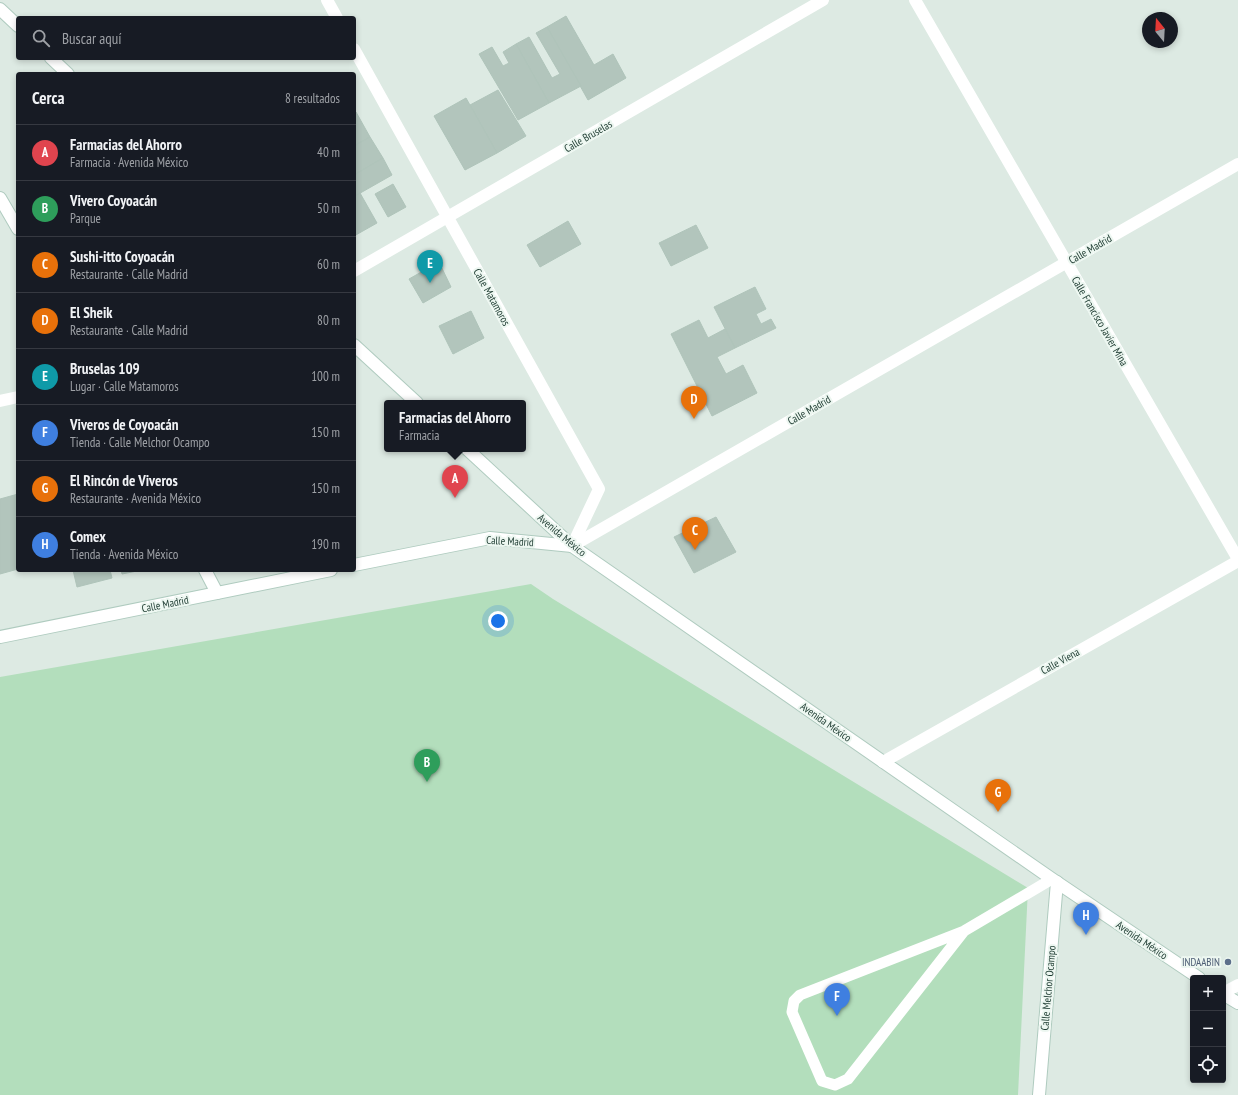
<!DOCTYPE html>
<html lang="es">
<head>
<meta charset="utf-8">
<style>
  :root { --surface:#171b24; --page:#242831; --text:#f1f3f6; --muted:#9ea1a6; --line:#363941; --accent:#7c3aed }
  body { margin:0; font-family:"PT Sans Narrow",sans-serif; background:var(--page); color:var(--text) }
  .controls { position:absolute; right:12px; bottom:12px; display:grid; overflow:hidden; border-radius:4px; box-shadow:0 2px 6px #0003 }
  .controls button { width:36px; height:36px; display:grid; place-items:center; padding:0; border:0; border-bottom:1px solid var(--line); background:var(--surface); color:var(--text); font:20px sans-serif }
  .compass { position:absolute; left:1142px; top:12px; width:36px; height:36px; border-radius:50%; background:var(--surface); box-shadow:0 2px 6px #0003; rotate:342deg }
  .you { position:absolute; left:498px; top:621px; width:14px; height:14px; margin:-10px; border:3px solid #fff; border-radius:50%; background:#1a73e8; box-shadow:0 0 0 6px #1a73e833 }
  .badge { display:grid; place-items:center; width:26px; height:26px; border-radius:50%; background:var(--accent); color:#fff; font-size:13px; font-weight:700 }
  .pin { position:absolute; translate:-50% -33px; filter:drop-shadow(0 1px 2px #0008) }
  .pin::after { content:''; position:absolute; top:21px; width:14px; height:12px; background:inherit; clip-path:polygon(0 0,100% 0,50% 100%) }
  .popup { position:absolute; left:384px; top:400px; width:142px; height:52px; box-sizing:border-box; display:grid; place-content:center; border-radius:4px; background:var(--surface); filter:drop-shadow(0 1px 3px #0005); font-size:13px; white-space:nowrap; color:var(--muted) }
  .popup b { font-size:15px; color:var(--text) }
  .popup::after { content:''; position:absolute; left:50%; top:100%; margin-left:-8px; border:8px solid transparent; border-top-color:var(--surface) }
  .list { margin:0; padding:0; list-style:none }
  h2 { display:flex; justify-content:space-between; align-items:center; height:52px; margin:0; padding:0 16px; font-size:17px }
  h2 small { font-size:13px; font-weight:400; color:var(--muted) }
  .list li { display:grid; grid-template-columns:26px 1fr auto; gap:12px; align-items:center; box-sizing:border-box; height:56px; padding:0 16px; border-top:1px solid var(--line) }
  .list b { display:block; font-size:15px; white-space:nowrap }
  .list p { margin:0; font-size:13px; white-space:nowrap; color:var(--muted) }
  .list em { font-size:13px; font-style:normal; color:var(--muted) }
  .icon { flex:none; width:22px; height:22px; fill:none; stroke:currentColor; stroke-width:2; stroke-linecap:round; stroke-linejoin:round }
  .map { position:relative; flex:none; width:1238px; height:1095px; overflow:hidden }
  .search { position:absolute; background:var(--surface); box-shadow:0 2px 6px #0003; left:16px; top:16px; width:340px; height:44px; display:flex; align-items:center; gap:10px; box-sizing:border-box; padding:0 14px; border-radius:4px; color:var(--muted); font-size:15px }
  .panel { position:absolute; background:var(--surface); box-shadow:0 2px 6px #0003; left:16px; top:72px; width:340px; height:500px; border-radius:4px }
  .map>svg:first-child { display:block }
  .green { fill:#b3debc }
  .building { fill:#b2c5bc; stroke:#afc4ba }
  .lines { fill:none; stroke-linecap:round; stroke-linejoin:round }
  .secondary-casing { stroke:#afcbbf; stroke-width:14 }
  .lane { stroke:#fff; stroke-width:11 }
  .street { stroke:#fff; stroke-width:12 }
  .secondary { stroke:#fff; stroke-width:12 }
  .service-dot { fill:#5c6f8a; stroke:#edf7f1; stroke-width:1.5 }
  .labels { text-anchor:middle; stroke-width:4; stroke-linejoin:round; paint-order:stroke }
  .street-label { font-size:11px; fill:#1d3b31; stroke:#edf7f1 }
  .service-label { font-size:11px; fill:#4e5e75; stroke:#edf7f1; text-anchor:end }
</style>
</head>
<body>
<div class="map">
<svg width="1238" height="1095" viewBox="0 0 1238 1095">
  <rect width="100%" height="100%" fill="#ddeae3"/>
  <polygon class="green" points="531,584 553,599 1028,888 1018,1095 0,1095 0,677"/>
  <g class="building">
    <polygon points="566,16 594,65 613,54 626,78 588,100 547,27"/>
    <polygon points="547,27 581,86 549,103 516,44 529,37 552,78 560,74 536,33"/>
    <polygon points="516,44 549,103 518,120 479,54 492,47 503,66 509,63 503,52"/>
    <polygon points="498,90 526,136 497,153 470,105"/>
    <polygon points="466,98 497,153 465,170 434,116"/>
    <polygon points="356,112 370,137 354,146 354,113"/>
    <polygon points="370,137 383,158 354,175 354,146"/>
    <polygon points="383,158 392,175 355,196 354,194 354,175"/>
    <polygon points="393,184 406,207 388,217 375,194"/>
    <polygon points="360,193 377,223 354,236 354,194 355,196"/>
    <polygon points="568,221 581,244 540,267 527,245"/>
    <polygon points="696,225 708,248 671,266 659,243"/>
    <polygon points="439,262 451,287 423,303 409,279"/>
    <polygon points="755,287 766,309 756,314 761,324 771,319 776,328 735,348 714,307"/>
    <polygon points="471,311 484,338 453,354 439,326"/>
    <polygon points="699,320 708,338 725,329 735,348 717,357 726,374 743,365 757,393 712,416 671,334"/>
    <polygon points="18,494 18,569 0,574 0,499"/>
    <polygon points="716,517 736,552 694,573 674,537"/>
    <polygon points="73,570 110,570 112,578 77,587"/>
    <polygon points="121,570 142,570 122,574"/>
  </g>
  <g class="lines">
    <g class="secondary-casing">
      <g id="secondary">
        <polyline points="0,9 18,26"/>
        <polyline points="51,58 68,74"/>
        <polyline points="0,198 18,229"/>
        <polyline points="354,345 417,403"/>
        <polyline points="467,449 572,546 1052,879 1199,978"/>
        <polyline points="354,565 490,538 572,546"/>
        <polyline points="205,570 217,593"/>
        <polyline points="0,637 331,570"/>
        <polyline points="1223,994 1238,1003"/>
        <polyline points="1039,1095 1057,882"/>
      </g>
    </g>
    <polyline class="lane" points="964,931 848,1079 835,1085 822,1081 792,1012 794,1001 800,995 964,931 1052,879"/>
    <g class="street">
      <polyline points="327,0 337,18"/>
      <polyline points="915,0 1238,559"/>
      <polyline points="354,49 599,489 572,546"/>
      <polyline points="354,271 823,0"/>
      <polyline points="0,401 18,397"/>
      <polyline points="572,546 1238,164"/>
      <polyline points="883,762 1238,561"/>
      <polyline points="1223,993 1238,985"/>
    </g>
    <use href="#secondary" class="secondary"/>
  </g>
  <circle class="service-dot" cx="1228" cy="962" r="4"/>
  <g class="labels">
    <g class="street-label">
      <text transform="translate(588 136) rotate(-30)" y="4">Calle Bruselas</text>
      <text transform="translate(1090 249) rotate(-30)" y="4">Calle Madrid</text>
      <text transform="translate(492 297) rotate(61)" y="4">Calle Matamoros</text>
      <text transform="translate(1100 321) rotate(60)" y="4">Calle Francisco Javier Mina</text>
      <text transform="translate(809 410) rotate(-30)" y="4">Calle Madrid</text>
      <text transform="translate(562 535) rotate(40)" y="4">Avenida México</text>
      <text transform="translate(510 541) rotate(3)" y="4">Calle Madrid</text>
      <text transform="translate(165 604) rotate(-11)" y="4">Calle Madrid</text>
      <text transform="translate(1060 661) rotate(-29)" y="4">Calle Viena</text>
      <text transform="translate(826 722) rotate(35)" y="4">Avenida México</text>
      <text transform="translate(1142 940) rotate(34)" y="4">Avenida México</text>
      <text transform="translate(1048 988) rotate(-85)" y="4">Calle Melchor Ocampo</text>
    </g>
    <g class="service-label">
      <text x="1220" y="966">INDAABIN</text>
    </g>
  </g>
</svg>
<div class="controls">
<button>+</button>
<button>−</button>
<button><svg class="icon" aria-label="locate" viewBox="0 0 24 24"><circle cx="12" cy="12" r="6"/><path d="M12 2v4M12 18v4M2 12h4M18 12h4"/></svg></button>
</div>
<svg class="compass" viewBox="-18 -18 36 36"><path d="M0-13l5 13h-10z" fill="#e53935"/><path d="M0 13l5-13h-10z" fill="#9ea1a6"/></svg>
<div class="you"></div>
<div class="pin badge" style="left:455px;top:498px;background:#e0444e">A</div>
<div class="popup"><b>Farmacias del Ahorro</b>Farmacia</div>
<div class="pin badge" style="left:427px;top:782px;background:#2e9e5b">B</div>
<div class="pin badge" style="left:695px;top:550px;background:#e8710a">C</div>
<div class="pin badge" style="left:694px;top:419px;background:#e8710a">D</div>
<div class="pin badge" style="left:430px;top:283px;background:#0f9aa8">E</div>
<div class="pin badge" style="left:837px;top:1016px;background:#3f7fe0">F</div>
<div class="pin badge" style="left:998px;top:812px;background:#e8710a">G</div>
<div class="pin badge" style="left:1086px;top:935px;background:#3f7fe0">H</div>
<div class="search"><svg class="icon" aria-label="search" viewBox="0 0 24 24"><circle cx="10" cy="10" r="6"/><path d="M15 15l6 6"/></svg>Buscar aquí</div>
<section class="panel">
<h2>Cerca<small>8 resultados</small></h2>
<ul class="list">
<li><span class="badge" style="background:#e0444e">A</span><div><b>Farmacias del Ahorro</b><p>Farmacia · Avenida México</p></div><em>40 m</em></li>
<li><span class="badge" style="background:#2e9e5b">B</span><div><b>Vivero Coyoacán</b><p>Parque</p></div><em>50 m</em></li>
<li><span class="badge" style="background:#e8710a">C</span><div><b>Sushi-itto Coyoacán</b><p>Restaurante · Calle Madrid</p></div><em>60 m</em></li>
<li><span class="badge" style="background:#e8710a">D</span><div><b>El Sheik</b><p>Restaurante · Calle Madrid</p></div><em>80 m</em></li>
<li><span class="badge" style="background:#0f9aa8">E</span><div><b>Bruselas 109</b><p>Lugar · Calle Matamoros</p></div><em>100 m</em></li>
<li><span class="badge" style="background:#3f7fe0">F</span><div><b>Viveros de Coyoacán</b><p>Tienda · Calle Melchor Ocampo</p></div><em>150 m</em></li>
<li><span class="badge" style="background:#e8710a">G</span><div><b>El Rincón de Viveros</b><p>Restaurante · Avenida México</p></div><em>150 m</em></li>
<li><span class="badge" style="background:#3f7fe0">H</span><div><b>Comex</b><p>Tienda · Avenida México</p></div><em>190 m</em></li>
</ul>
</section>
</div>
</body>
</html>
